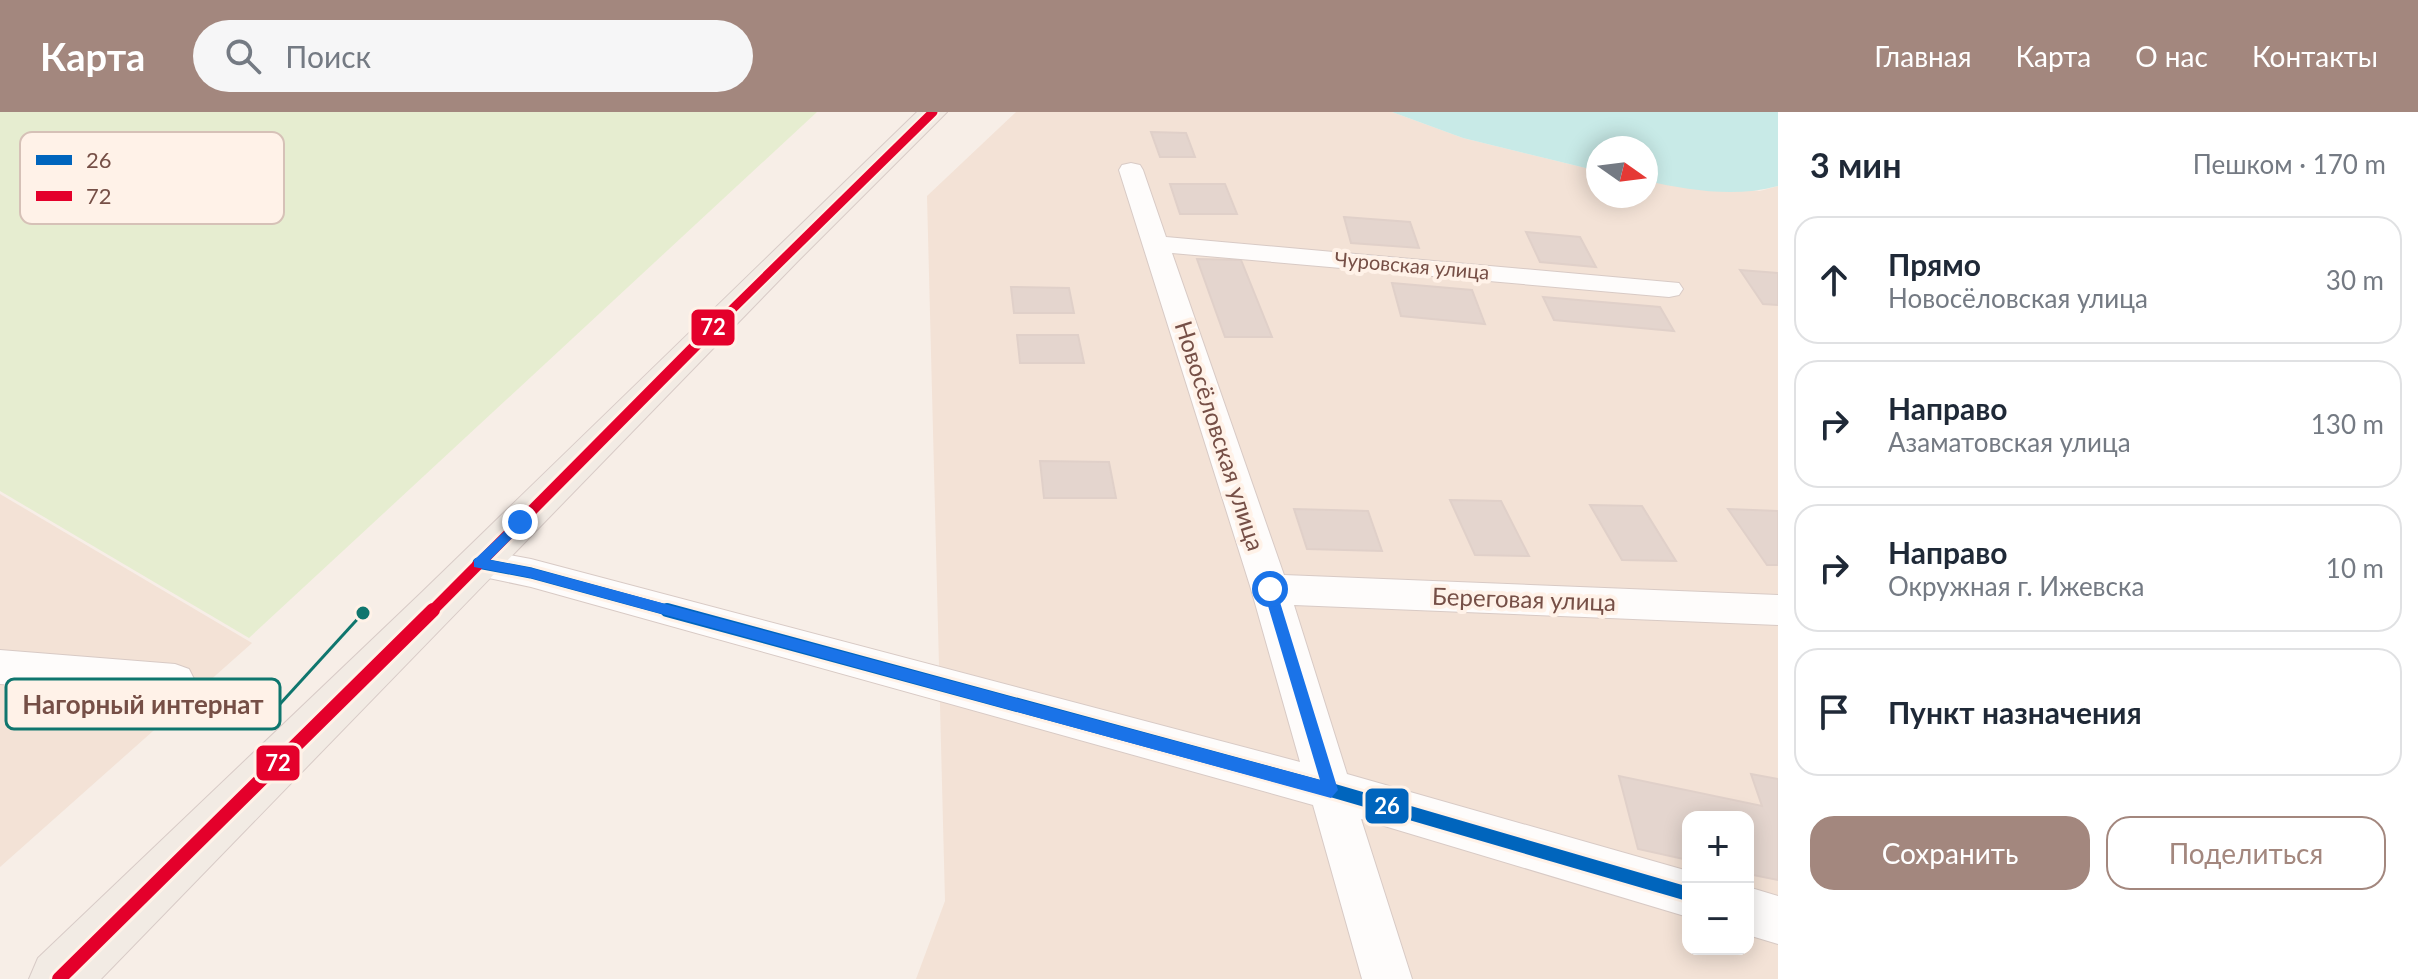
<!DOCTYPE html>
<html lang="ru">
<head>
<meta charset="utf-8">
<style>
  :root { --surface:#fff; --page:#f6f6f7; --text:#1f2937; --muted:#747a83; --line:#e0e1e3; --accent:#a3877e }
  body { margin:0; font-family:Lato,sans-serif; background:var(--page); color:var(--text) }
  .controls { position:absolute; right:24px; bottom:24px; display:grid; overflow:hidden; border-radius:16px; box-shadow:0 4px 20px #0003 }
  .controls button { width:72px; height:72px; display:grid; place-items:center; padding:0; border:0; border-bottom:2px solid var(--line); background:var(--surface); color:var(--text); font:40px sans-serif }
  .compass { position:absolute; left:1586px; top:24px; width:72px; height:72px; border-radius:50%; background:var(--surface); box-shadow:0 4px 20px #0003; rotate:104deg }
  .stop { position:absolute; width:24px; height:24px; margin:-18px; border:6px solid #1a73e8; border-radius:50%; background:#fff }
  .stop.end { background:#1a73e8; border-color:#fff; box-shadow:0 2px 8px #0008 }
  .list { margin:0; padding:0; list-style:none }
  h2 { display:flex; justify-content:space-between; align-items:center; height:104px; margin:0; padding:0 32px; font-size:34px }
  h2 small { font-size:26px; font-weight:400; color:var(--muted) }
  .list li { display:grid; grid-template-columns:52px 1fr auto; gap:24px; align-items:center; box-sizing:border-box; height:128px; margin:0 16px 16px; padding:0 16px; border:2px solid var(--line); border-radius:24px }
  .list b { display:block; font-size:30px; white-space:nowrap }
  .list p { margin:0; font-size:26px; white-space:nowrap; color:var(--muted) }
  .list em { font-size:26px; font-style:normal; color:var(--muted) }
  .actions { display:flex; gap:16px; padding:24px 32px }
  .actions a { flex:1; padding:18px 0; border:2px solid var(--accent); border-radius:24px; text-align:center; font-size:28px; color:var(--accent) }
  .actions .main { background:var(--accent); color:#fff }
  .icon { flex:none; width:44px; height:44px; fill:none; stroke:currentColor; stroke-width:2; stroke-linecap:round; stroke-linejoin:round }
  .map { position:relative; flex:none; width:1778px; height:867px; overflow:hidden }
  header { display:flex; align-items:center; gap:48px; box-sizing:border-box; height:112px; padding:0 40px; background:var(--accent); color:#fff }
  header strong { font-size:38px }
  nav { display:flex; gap:44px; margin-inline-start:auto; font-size:28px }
  .search { width:560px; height:72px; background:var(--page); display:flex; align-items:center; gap:20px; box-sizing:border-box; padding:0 28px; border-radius:44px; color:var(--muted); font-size:30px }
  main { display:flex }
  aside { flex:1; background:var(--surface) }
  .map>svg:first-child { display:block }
  .residential { fill:#f3e2d6; fill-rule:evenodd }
  .green { fill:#e6edd0 }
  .water { fill:#c8eae7 }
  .building { fill:#e4d5ce; stroke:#e0d0c9; stroke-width:2 }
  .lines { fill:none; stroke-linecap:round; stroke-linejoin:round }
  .street-casing { stroke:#d8cac5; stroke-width:2 }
  .primary-casing { stroke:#d8cbc7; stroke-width:2 }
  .street { fill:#fefcfb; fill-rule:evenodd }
  .primary { fill:#f2ebe4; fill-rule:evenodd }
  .bus-1-far1-casing { stroke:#fff2e8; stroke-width:17 }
  .bus-1-casing { stroke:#fff2e8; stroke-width:20 }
  .bus-2-far2-casing { stroke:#fff2e8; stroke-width:13 }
  .bus-2-far1-casing { stroke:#fff2e8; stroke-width:17 }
  .bus-2-casing { stroke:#fff2e8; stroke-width:20 }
  .bus-1-far1 { stroke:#0065bd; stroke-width:11 }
  .bus-1 { stroke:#0065bd; stroke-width:14 }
  .bus-2-far2 { stroke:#e4002b; stroke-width:9 }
  .bus-2-far1 { stroke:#e4002b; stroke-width:11 }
  .bus-2 { stroke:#e4002b; stroke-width:14 }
  .route { fill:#1a73e8 }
  .labels { text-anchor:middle; stroke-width:8; stroke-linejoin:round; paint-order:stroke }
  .far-street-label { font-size:20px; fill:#764f46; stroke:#fff2e8 }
  .street-label { font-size:24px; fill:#764f46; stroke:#fff2e8 }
  .key { fill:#fff2e8; stroke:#d6c1b7; stroke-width:2 }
  .key-label { font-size:22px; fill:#764f46 }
  .leader { fill:none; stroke:#0f766e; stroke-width:3 }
  .callout-dot { fill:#0f766e; stroke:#fff2e8; stroke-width:3 }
  .callout { fill:#fff2e8; stroke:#0f766e; stroke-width:3 }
  .callout-label { font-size:26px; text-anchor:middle; font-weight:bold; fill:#764f46 }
  .line-badge { stroke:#fff2e8; stroke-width:3 }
  .badge-label { font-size:22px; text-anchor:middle; font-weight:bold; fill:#fff }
</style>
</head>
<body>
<header>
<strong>Карта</strong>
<div class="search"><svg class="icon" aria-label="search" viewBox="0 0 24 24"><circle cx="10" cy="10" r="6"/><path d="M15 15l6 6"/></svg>Поиск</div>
<nav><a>Главная</a><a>Карта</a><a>О нас</a><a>Контакты</a></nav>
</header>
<main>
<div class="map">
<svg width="1778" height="867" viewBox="0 0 1778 867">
  <rect width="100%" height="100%" fill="#f7eee7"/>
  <g class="residential">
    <path d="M1016,0H1392L1463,26L1598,59V84H1646V69L1760,79L1778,74V867H916L945,789L927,84ZM1688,705H1748V837H1688Z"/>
    <polygon points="0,382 252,531 0,755"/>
  </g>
  <polygon class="green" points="0,0 817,0 249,526 0,379"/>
  <path class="water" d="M1392,0H1778V74C1734,86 1690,78 1646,69V36H1598V59L1463,26Z"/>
  <g class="building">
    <polygon points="1151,20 1186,21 1195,45 1160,45"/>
    <polygon points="1170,72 1225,72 1237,102 1180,102"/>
    <polygon points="1344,105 1410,110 1419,136 1351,131"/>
    <polygon points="1526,120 1580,125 1596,155 1540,150"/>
    <polygon points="1197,147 1241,148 1272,225 1225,225"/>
    <polygon points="1740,158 1778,161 1778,193 1763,192"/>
    <polygon points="1392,171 1472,178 1485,212 1401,204"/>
    <polygon points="1011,175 1069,176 1074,201 1014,201"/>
    <polygon points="1543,185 1660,195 1674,219 1554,208"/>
    <polygon points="1017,223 1078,223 1084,251 1020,251"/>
    <polygon points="1040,349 1109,350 1116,386 1044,386"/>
    <polygon points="1450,388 1501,389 1529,444 1475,443"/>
    <polygon points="1590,393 1642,394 1676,449 1622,448"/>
    <polygon points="1294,397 1368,399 1382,439 1307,437"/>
    <polygon points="1728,397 1778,399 1778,453 1767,453"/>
    <polygon points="1751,662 1778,667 1778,768 1748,762 1748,705 1688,705 1688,748 1638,737 1619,664 1762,694"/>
  </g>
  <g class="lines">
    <g class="street-casing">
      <g id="street">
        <polygon points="1131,51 1140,53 1143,58 1166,125 1679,171 1683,177 1679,183 1669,185 1172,141 1284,463 1778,483 1778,513 1294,493 1347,662 1688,759 1688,805 1361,707 1412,867 1362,867 1313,693 531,475 465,461 460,451 465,441 478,437 531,447 1300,650 1251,477 1119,58 1122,53"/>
        <polygon points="0,538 175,552 189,557 195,569 189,581 175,586 0,572"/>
        <polygon points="1748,775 1778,784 1778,832 1748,823"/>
      </g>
    </g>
    <g class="primary-casing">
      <polygon id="primary" points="917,0 947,0 797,150 101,867 29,867 38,846 422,480"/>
    </g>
    <use href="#street" class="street"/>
    <use href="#primary" class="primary"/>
    <g class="bus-1-far1-casing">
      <polyline id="bus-1-far1" points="478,451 531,461 674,500"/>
    </g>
    <g class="bus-1-casing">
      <polyline id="bus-1" points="667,498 1331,678 1688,782"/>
    </g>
    <g class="bus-2-far2-casing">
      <polyline id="bus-2-far2" points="711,218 933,0"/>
    </g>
    <g class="bus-2-far1-casing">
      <polyline id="bus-2-far1" points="431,500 713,216"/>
    </g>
    <g class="bus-2-casing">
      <polyline id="bus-2" points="59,867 433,498"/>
    </g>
    <use href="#bus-1-far1" class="bus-1-far1"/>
    <use href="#bus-1" class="bus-1"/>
    <use href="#bus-2-far2" class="bus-2-far2"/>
    <use href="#bus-2-far1" class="bus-2-far1"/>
    <use href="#bus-2" class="bus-2"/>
  </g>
  <polygon class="route" points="520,405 525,406 525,413 490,448 531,456 1320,668 1263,477 1265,474 1275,474 1338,678 1331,686 531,466 474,455 474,448"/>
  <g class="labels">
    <g class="far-street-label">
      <text transform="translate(1412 154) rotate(5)" y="7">Чуровская улица</text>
    </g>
    <g class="street-label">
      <text transform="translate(1219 324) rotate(72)" y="8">Новосёловская улица</text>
      <text transform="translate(1524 488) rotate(2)" y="8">Береговая улица</text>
    </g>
  </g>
  <rect x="20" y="20" width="264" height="92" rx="12" class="key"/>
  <rect x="36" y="43" width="36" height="10" fill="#0065bd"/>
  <rect x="36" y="79" width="36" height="10" fill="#e4002b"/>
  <g class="key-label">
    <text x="86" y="56">26</text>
    <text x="86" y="92">72</text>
  </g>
  <path class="leader" d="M363 501L280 592"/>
  <circle class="callout-dot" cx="363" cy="501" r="8"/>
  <rect class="callout" x="6" y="567" width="274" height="50" rx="8"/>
  <g class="callout-label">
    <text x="143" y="602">Нагорный интернат</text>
  </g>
  <g class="line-badge">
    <rect x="690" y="196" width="46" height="39" rx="8" fill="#e4002b"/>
    <rect x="255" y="632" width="46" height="38" rx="8" fill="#e4002b"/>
    <rect x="1364" y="675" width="46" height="38" rx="8" fill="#0065bd"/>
  </g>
  <g class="badge-label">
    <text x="713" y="223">72</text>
    <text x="278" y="659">72</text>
    <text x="1387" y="702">26</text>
  </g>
</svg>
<div class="controls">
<button>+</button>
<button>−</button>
</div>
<svg class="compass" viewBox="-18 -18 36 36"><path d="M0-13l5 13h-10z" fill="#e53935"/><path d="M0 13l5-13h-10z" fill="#747a83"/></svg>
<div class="stop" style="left:1270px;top:477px"></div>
<div class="stop end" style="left:520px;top:410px"></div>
</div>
<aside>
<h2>3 мин<small>Пешком · 170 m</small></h2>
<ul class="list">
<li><svg class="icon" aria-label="ahead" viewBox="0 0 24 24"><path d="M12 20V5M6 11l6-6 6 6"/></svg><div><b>Прямо</b><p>Новосёловская улица</p></div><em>30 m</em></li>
<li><svg class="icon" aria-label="right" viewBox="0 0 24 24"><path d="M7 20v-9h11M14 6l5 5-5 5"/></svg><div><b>Направо</b><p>Азаматовская улица</p></div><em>130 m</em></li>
<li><svg class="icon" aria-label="right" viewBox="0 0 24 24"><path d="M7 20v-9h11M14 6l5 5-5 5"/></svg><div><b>Направо</b><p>Окружная г. Ижевска</p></div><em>10 m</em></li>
<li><svg class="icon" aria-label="arrive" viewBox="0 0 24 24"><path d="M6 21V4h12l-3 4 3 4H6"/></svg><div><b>Пункт назначения</b></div></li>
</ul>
<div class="actions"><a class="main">Сохранить</a><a>Поделиться</a></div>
</aside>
</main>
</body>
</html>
